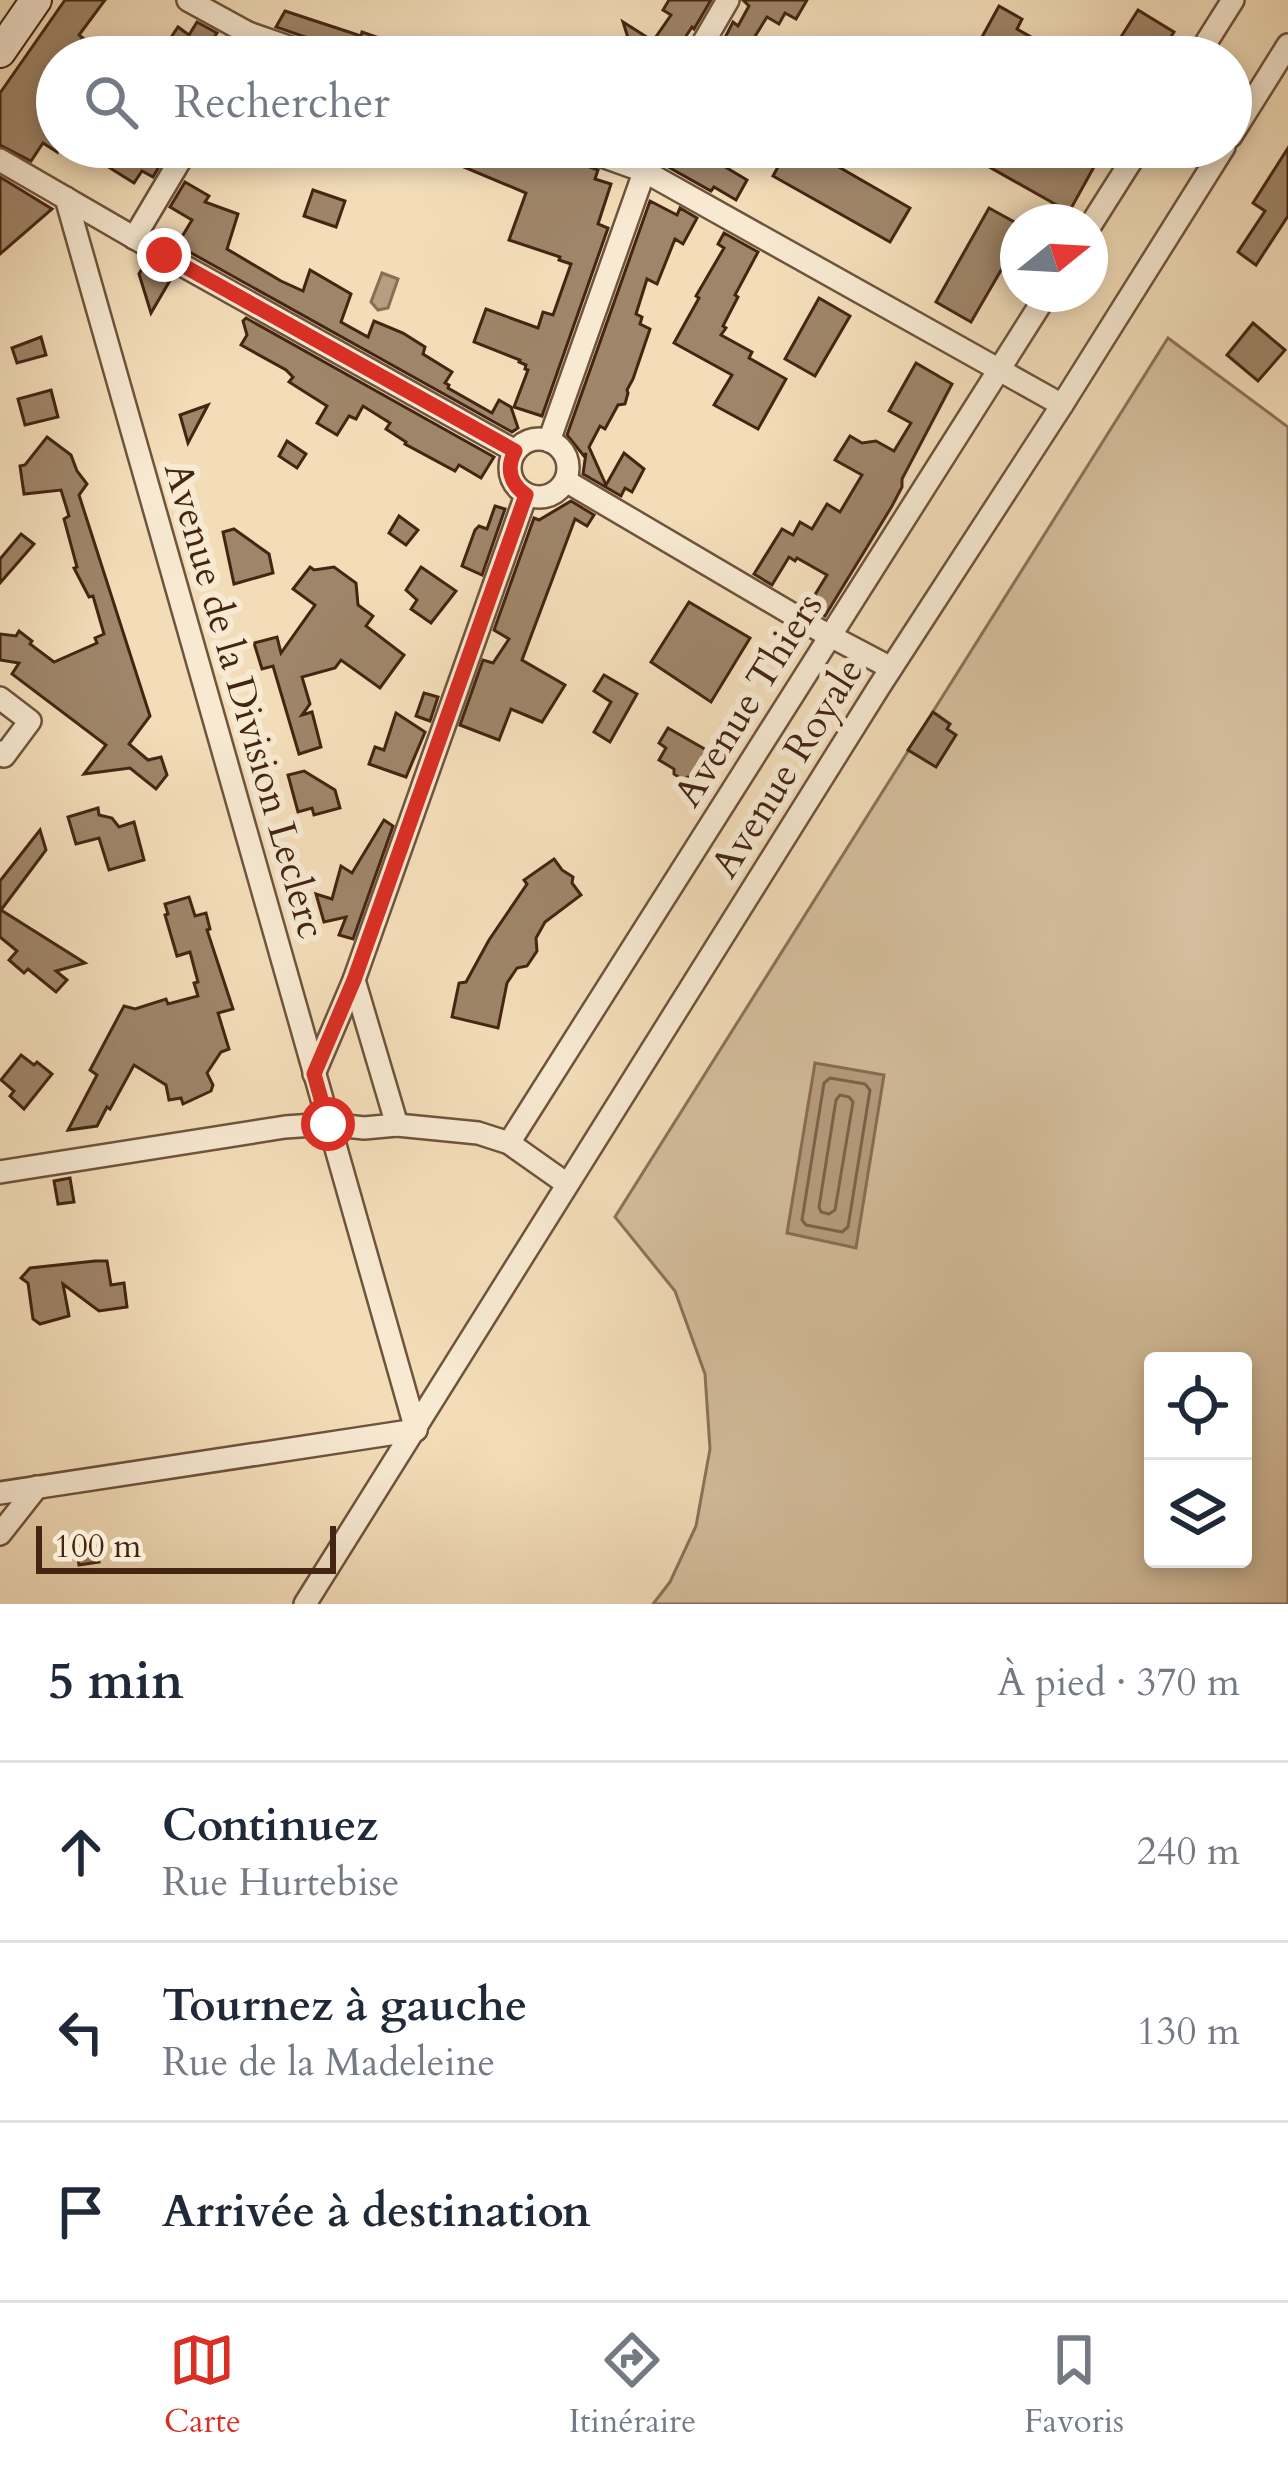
<!DOCTYPE html>
<html lang="fr">
<head>
<meta charset="utf-8">
<style>
  :root { --surface:#fff; --page:#f2f2f3; --text:#1f2937; --muted:#747a83; --line:#e0e1e3; --accent:#d93025 }
  body { margin:0; font-family:Cardo,serif; background:var(--page); color:var(--text) }
  .controls { position:absolute; right:36px; bottom:36px; display:grid; overflow:hidden; border-radius:12px; box-shadow:0 6px 18px #0003 }
  .controls button { width:108px; height:108px; display:grid; place-items:center; padding:0; border:0; border-bottom:3px solid var(--line); background:var(--surface); color:var(--text); font:60px sans-serif }
  .compass { position:absolute; left:1000px; top:204px; width:108px; height:108px; border-radius:50%; background:var(--surface); box-shadow:0 6px 18px #0003; rotate:72deg }
  .scale { position:absolute; left:36px; bottom:30px; width:300px; box-sizing:border-box; padding-left:12px; border:6px solid #442512; border-top:0; font-size:33px; line-height:42px; white-space:nowrap; color:#442512; -webkit-text-stroke:9px #f7e9d2; paint-order:stroke }
  .stop { position:absolute; width:36px; height:36px; margin:-27px; border:9px solid #d93025; border-radius:50%; background:#fff }
  .stop.end { background:#d93025; border-color:#fff; box-shadow:0 3px 12px #0008 }
  .list { margin:0; padding:0; list-style:none }
  h2 { display:flex; justify-content:space-between; align-items:center; height:156px; margin:0; padding:0 48px; font-size:51px }
  h2 small { font-size:39px; font-weight:400; color:var(--muted) }
  .list li { display:grid; grid-template-columns:78px 1fr auto; gap:36px; align-items:center; box-sizing:border-box; height:180px; padding:0 48px; border-top:3px solid var(--line) }
  .list b { display:block; font-size:45px; white-space:nowrap }
  .list p { margin:0; font-size:39px; white-space:nowrap; color:var(--muted) }
  .list em { font-size:39px; font-style:normal; color:var(--muted) }
  .icon { flex:none; width:66px; height:66px; fill:none; stroke:currentColor; stroke-width:2; stroke-linecap:round; stroke-linejoin:round }
  .map { position:relative; flex:none; width:1288px; height:1604px; overflow:hidden }
  .search { position:absolute; background:var(--surface); box-shadow:0 6px 18px #0003; left:36px; right:36px; top:36px; height:132px; display:flex; align-items:center; gap:30px; box-sizing:border-box; padding:0 42px; border-radius:66px; color:var(--muted); font-size:45px }
  .sheet { height:696px; background:var(--surface) }
  nav { display:flex; justify-content:space-around; align-items:center; box-sizing:border-box; height:168px; border-top:3px solid var(--line); background:var(--surface); font-size:33px; color:var(--muted) }
  nav a { display:grid; justify-items:center; gap:6px }
  nav .on { color:var(--accent) }
  .map>svg:first-child { display:block }
  .green { fill:#d5be9d; stroke:#8c7258; stroke-width:3; fill-rule:evenodd }
  .water { fill:#b89e80; stroke:#8a6e54; stroke-width:3 }
  .lines { fill:none; stroke-linecap:round; stroke-linejoin:round }
  .shore { stroke:#7e6249; stroke-width:3 }
  .building { fill:#9f8569; stroke:#442512; stroke-width:3 }
  .street-casing { stroke:#70533c; stroke-width:26 }
  .secondary-casing { stroke:#442512; stroke-width:34 }
  .street { stroke:#f7e9d2; stroke-width:21 }
  .secondary { stroke:#f7e9d2; stroke-width:30 }
  .route { stroke:#d93025; stroke-width:15 }
  .labels { text-anchor:middle; stroke-width:12; stroke-linejoin:round; paint-order:stroke }
  .street-label { font-size:39px; fill:#442512; stroke:#f7e9d2 }
</style>
</head>
<body>
<div class="map">
<svg width="1288" height="1604" viewBox="0 0 1288 1604">
  <rect width="100%" height="100%" fill="#f3ddb9"/>
  <filter id="stains"><feTurbulence type="fractalNoise" baseFrequency=".00167" numOctaves="4"/><feColorMatrix values="0 0 0 0 .2 0 0 0 0 .09 0 0 0 0 .02 0 0 0 .5 -.17"/></filter>
  <radialGradient id="worn" r=".72"><stop offset=".6" stop-color="#630" stop-opacity="0"/><stop offset="1" stop-color="#630" stop-opacity=".3"/></radialGradient>
  <path class="green" d="M1168,338L1288,427V1604H653L670,1582L696,1526L710,1449L705,1374L675,1291L615,1217ZM1153,1361H1243V1559H1153Z"/>
  <g class="water">
    <polygon points="382,273 398,279 388,308 378,310 371,302"/>
    <polygon points="815,1063 884,1075 856,1248 787,1233"/>
  </g>
  <g class="lines">
    <g class="shore">
      <polygon points="830,1078 865,1084 870,1090 848,1227 842,1232 806,1225 802,1220 824,1083"/>
      <polygon points="840,1095 849,1097 853,1102 835,1210 829,1214 821,1212 819,1207 836,1100"/>
    </g>
  </g>
  <g class="building">
    <polygon points="65,0 105,0 79,35 83,38 70,57 57,57 57,152 43,143 31,161 0,145 0,93"/>
    <polygon points="669,0 711,0 694,29 692,27 674,54 679,57 634,57 623,22 653,41 671,15 663,10"/>
    <polygon points="743,0 807,0 796,19 785,13 779,24 767,17 742,57 715,57 733,22 738,26 749,6"/>
    <polygon points="999,6 1022,19 1017,29 1033,38 1023,57 971,57"/>
    <polygon points="1138,10 1174,32 1158,57 1128,57 1114,48"/>
    <polygon points="285,11 361,36 362,32 428,55 427,57 332,57 329,48 323,43 276,27"/>
    <polygon points="197,22 217,33 211,42 212,57 158,57 178,27 189,35"/>
    <polygon points="110,147 132,147 160,165 153,177 142,171 134,183 102,163"/>
    <polygon points="452,147 562,147 566,158 598,170 595,179 611,184 598,224 608,228 542,416 514,407 528,370 525,369 526,365 519,362 520,360 474,342 486,309 538,328 543,312 553,315 571,264 559,260 560,257 509,240 526,193 447,160"/>
    <polygon points="668,147 692,147 747,180 736,200 714,187 711,191 663,164"/>
    <polygon points="789,147 804,147 910,208 890,242 773,176"/>
    <polygon points="954,147 1014,147 1034,158 1040,147 1105,147 1069,212"/>
    <polygon points="1288,148 1288,216 1256,265 1238,252 1265,211 1253,203"/>
    <polygon points="0,177 52,209 0,254"/>
    <polygon points="185,182 209,196 205,202 238,214 227,249 281,281 303,291 310,270 351,294 341,322 368,337 374,321 403,333 425,347 423,354 452,372 445,383 449,385 448,388 492,413 499,400 511,407 518,428 512,432 177,245 192,220 170,207"/>
    <polygon points="313,190 345,201 336,227 304,216"/>
    <polygon points="650,201 677,215 680,208 697,218 683,244 675,239 657,284 647,279 636,314 642,317 640,324 650,329 633,379 627,390 628,393 625,404 618,405 605,429 600,426 589,447 606,485 624,453 644,469 632,492 625,488 621,496 583,474 586,453 584,456 567,435"/>
    <polygon points="989,208 1018,224 1018,241 971,322 936,302"/>
    <polygon points="724,233 758,252 735,295 738,297 723,326 726,328 721,335 752,352 749,358 786,379 758,429 714,405 732,375 674,343 699,298 696,296 724,248 718,244"/>
    <polygon points="146,262 172,277 151,313 139,274"/>
    <polygon points="819,298 850,316 815,376 785,359"/>
    <polygon points="246,318 494,457 481,478 459,465 455,471 405,444 406,442 386,429 390,423 363,406 356,419 349,416 337,435 317,423 327,406 289,382 293,377 286,370 241,345 247,335 243,321"/>
    <polygon points="1253,323 1285,350 1258,381 1227,355"/>
    <polygon points="41,337 46,355 17,363 12,348"/>
    <polygon points="916,363 952,384 902,479 902,487 892,506 825,616 808,606 827,575 797,558 795,561 789,557 772,585 754,574 782,529 793,535 800,522 812,529 827,504 840,512 862,475 835,460 850,436 862,443 876,441 894,451 911,423 889,411"/>
    <polygon points="51,390 58,417 25,425 18,399"/>
    <polygon points="208,405 188,443 180,415"/>
    <polygon points="47,437 71,455 77,471 87,484 79,495 150,716 129,744 148,760 161,757 167,775 156,789 130,768 84,774 106,745 12,674 19,663 0,660 0,634 16,636 19,631 32,641 30,644 54,662 97,643 95,638 104,634 93,596 89,597 74,568 77,567 64,519 69,516 61,490 24,494 20,466 25,465"/>
    <polygon points="287,441 306,454 297,468 279,456"/>
    <polygon points="571,501 594,515 587,526 575,519 522,660 565,685 542,722 511,709 499,740 460,725 483,660 493,663 509,639 494,630 534,518 539,520"/>
    <polygon points="495,506 505,509 482,575 462,566 475,530 479,526 487,529"/>
    <polygon points="399,516 418,530 406,545 389,533"/>
    <polygon points="234,529 269,554 273,573 234,584 223,532"/>
    <polygon points="21,534 34,544 0,583 0,559"/>
    <polygon points="310,567 314,570 334,567 356,583 358,605 373,616 366,626 404,655 380,688 341,660 335,668 302,677 310,704 302,715 312,712 321,747 299,754 273,666 262,669 254,643 277,637 281,653 315,605 293,589"/>
    <polygon points="421,567 456,591 431,623 411,609 417,600 406,590"/>
    <polygon points="689,602 750,638 711,702 651,662"/>
    <polygon points="604,675 637,694 610,742 594,732 611,702 594,691"/>
    <polygon points="424,693 438,697 430,721 416,716"/>
    <polygon points="933,712 950,724 947,729 956,735 936,767 908,750"/>
    <polygon points="396,713 425,732 406,777 369,764 375,747 384,750"/>
    <polygon points="668,728 717,756 711,769 705,769 697,782 688,777 683,780 674,774 674,769 659,760 666,748 659,743"/>
    <polygon points="304,771 335,790 340,808 314,815 312,808 298,812 288,775"/>
    <polygon points="98,808 99,815 112,818 119,827 134,822 144,860 109,870 99,838 76,844 68,817"/>
    <polygon points="384,820 393,826 353,939 339,935 346,917 324,922 316,894 332,899 341,866 352,873"/>
    <polygon points="40,830 46,850 1,910 85,963 56,971 67,980 56,992 28,969 24,973 9,960 17,951 0,937 0,881"/>
    <polygon points="554,859 562,870 573,877 572,883 581,895 545,922 536,938 537,951 527,966 517,968 507,983 498,1028 452,1017 459,983 466,982 489,940 527,884 524,880"/>
    <polygon points="189,897 195,916 206,913 210,929 207,930 233,1009 218,1013 229,1049 221,1052 207,1073 213,1085 211,1091 183,1104 181,1098 169,1100 166,1085 134,1065 110,1109 107,1107 97,1126 68,1130 97,1075 90,1070 124,1006 135,1009 166,999 168,1004 198,996 194,983 198,982 190,952 177,956 165,915 168,914 165,904"/>
    <polygon points="21,1055 34,1065 37,1062 52,1074 24,1109 10,1096 14,1091 1,1080"/>
    <polygon points="70,1178 74,1202 58,1204 54,1181"/>
    <polygon points="95,1261 107,1261 111,1285 124,1283 127,1307 99,1311 63,1284 69,1316 40,1324 33,1319 28,1283 21,1278 30,1268"/>
    <polygon points="95,1542 99,1562 79,1565 76,1546"/>
  </g>
  <g class="lines">
    <g class="street-casing">
      <g id="street">
        <polyline points="188,0 248,33 317,57"/>
        <polyline points="243,57 248,48 248,33"/>
        <polyline points="695,57 728,0"/>
        <polyline points="1197,57 1233,0"/>
        <polyline points="1231,136 1288,45"/>
        <polyline points="577,147 644,171 1062,405"/>
        <polyline points="0,160 164,255 515,451"/>
        <polyline points="66,198 416,1430"/>
        <polyline points="1090,226 1140,147"/>
        <polyline points="134,238 188,147"/>
        <circle cx="539" cy="468" r="29"/>
        <polyline points="549,441 653,147"/>
        <polyline points="566,481 819,630 891,668"/>
        <polyline points="0,698 30,721 4,756 0,752"/>
        <polyline points="354,980 397,1125"/>
        <polyline points="314,1074 354,980 526,495"/>
        <polyline points="509,1143 1047,294"/>
        <polyline points="0,1172 285,1127 328,1124 364,1128 397,1125 478,1133 509,1143 567,1184"/>
        <polyline points="0,1493 416,1430"/>
        <polyline points="0,1534 37,1487"/>
        <polyline points="305,1604 879,687 1062,405 1224,147"/>
      </g>
    </g>
    <g class="secondary-casing">
      <polyline id="secondary" points="0,52 36,0"/>
    </g>
    <use href="#street" class="street"/>
    <use href="#secondary" class="secondary"/>
  </g>
  <g class="lines">
    <path class="route" d="M164,255L515,451C506,468 510,484 526,495L354,980L314,1074L328,1124"/>
  </g>
  <g class="labels">
    <g class="street-label">
      <text transform="translate(747 699) rotate(-58)" y="14">Avenue Thiers</text>
      <text transform="translate(246 700) rotate(74)" y="14">Avenue de la Division Leclerc</text>
      <text transform="translate(786 767) rotate(-58)" y="14">Avenue Royale</text>
    </g>
  </g>
  <rect width="100%" height="100%" filter="url(#stains)"/>
  <rect width="100%" height="100%" fill="url(#worn)"/>
</svg>
<div class="controls">
<button><svg class="icon" aria-label="locate" viewBox="0 0 24 24"><circle cx="12" cy="12" r="6"/><path d="M12 2v4M12 18v4M2 12h4M18 12h4"/></svg></button>
<button><svg class="icon" aria-label="layers" viewBox="0 0 24 24"><path d="M12 4l9 5-9 5-9-5zM3 14l9 5 9-5"/></svg></button>
</div>
<svg class="compass" viewBox="-18 -18 36 36"><path d="M0-13l5 13h-10z" fill="#e53935"/><path d="M0 13l5-13h-10z" fill="#747a83"/></svg>
<div class="scale">100 m</div>
<div class="stop" style="left:328px;top:1124px"></div>
<div class="stop end" style="left:164px;top:255px"></div>
<div class="search"><svg class="icon" aria-label="search" viewBox="0 0 24 24"><circle cx="10" cy="10" r="6"/><path d="M15 15l6 6"/></svg>Rechercher</div>
</div>
<section class="sheet">
<h2>5 min<small>À pied · 370 m</small></h2>
<ul class="list">
<li><svg class="icon" aria-label="ahead" viewBox="0 0 24 24"><path d="M12 20V5M6 11l6-6 6 6"/></svg><div><b>Continuez</b><p>Rue Hurtebise</p></div><em>240 m</em></li>
<li><svg class="icon" aria-label="left" viewBox="0 0 24 24"><path d="M17 20v-9H6M10 6l-5 5 5 5"/></svg><div><b>Tournez à gauche</b><p>Rue de la Madeleine</p></div><em>130 m</em></li>
<li><svg class="icon" aria-label="arrive" viewBox="0 0 24 24"><path d="M6 21V4h12l-3 4 3 4H6"/></svg><div><b>Arrivée à destination</b></div></li>
</ul>
</section>
<nav>
<a class="on"><svg class="icon" aria-label="map" viewBox="0 0 24 24"><path d="M3 6l6-2 6 2 6-2v14l-6 2-6-2-6 2zM9 4v14M15 6v14"/></svg>Carte</a>
<a><svg class="icon" aria-label="directions" viewBox="0 0 24 24"><path d="M12 3l9 9-9 9-9-9zM9 14v-3h6M13 9l2 2-2 2"/></svg>Itinéraire</a>
<a><svg class="icon" aria-label="saved" viewBox="0 0 24 24"><path d="M7 4h10v16l-5-4-5 4z"/></svg>Favoris</a>
</nav>
</body>
</html>
